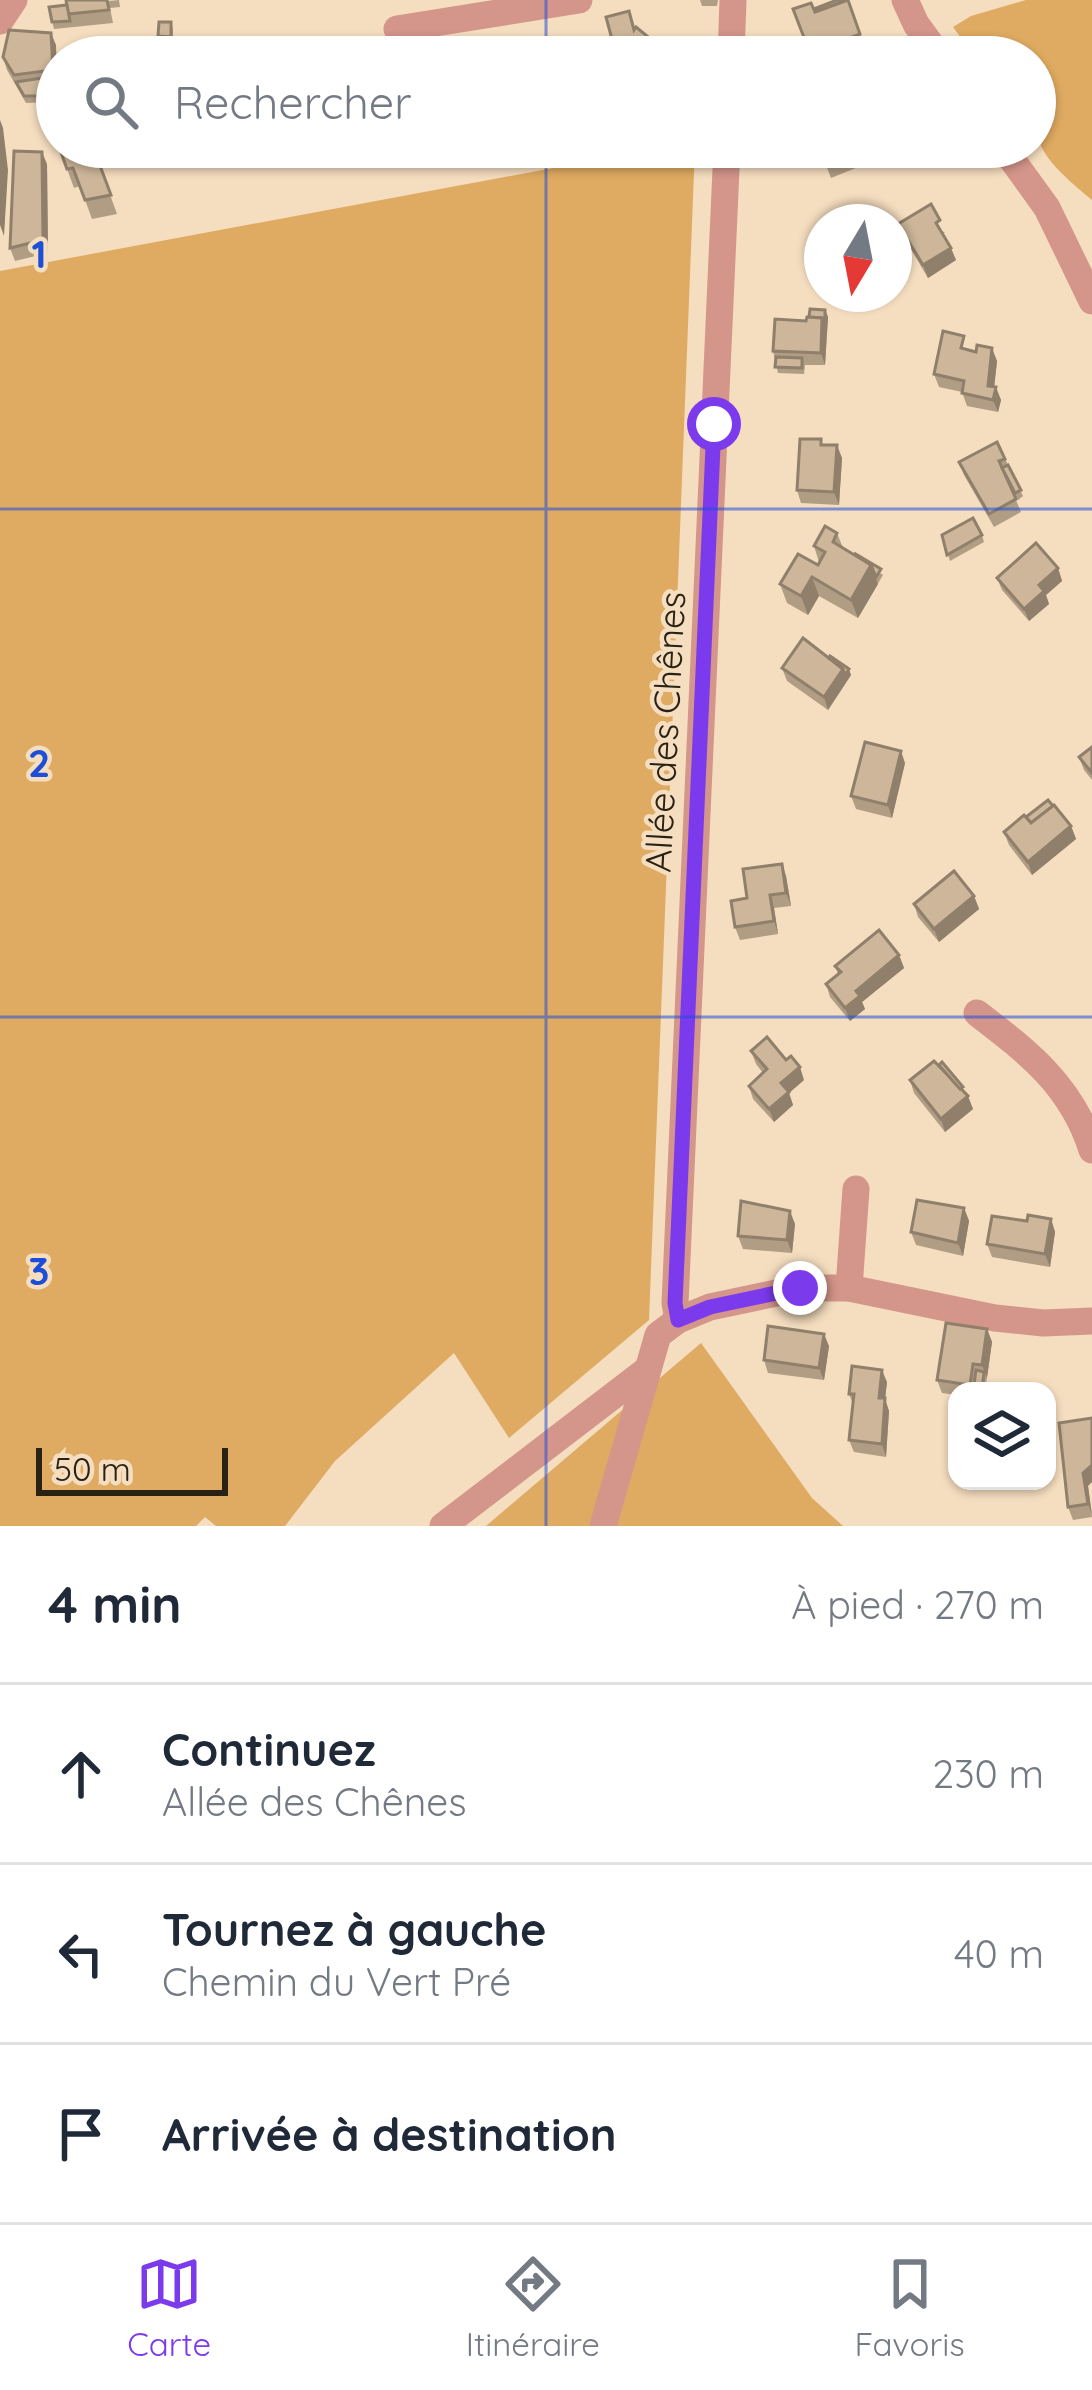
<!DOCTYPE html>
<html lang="fr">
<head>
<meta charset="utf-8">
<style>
  :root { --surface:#fff; --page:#f2f2f3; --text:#1f2937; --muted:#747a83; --line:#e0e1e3; --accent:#7c3aed }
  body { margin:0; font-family:Quicksand,sans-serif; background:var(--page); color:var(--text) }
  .controls { position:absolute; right:36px; bottom:36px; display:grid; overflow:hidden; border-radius:24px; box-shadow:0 3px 9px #0004 }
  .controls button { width:108px; height:108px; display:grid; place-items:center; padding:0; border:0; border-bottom:3px solid var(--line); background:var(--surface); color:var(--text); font:60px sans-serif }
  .compass { position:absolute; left:804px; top:204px; width:108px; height:108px; border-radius:50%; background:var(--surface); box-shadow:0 3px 9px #0004; rotate:190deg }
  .scale { position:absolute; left:36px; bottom:30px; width:192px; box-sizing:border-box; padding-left:12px; border:6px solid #2a2115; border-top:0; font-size:33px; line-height:42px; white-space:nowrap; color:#2a2115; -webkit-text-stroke:9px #f5ddbf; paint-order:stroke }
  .stop { position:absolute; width:36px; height:36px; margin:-27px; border:9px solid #7c3aed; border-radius:50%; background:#fff }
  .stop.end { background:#7c3aed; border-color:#fff; box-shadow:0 3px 12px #0008 }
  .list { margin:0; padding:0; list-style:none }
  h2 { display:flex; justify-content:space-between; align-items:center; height:156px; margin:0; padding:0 48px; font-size:51px }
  h2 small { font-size:39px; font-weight:400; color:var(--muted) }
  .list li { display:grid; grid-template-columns:78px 1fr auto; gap:36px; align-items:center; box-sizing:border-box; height:180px; padding:0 48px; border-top:3px solid var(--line) }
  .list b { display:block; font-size:45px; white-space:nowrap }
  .list p { margin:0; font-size:39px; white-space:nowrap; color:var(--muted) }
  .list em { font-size:39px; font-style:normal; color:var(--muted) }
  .icon { flex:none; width:66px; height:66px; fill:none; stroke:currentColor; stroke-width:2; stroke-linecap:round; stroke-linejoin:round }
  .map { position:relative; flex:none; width:1092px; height:1526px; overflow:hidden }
  .search { position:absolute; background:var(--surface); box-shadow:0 3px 9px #0004; left:36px; right:36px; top:36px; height:132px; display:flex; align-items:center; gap:30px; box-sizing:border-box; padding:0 42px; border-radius:66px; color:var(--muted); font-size:45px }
  .sheet { height:696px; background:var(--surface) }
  nav { display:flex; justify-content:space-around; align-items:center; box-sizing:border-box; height:168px; border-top:3px solid var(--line); background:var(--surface); font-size:33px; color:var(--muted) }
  nav a { display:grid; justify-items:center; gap:6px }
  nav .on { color:var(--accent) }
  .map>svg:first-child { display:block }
  .green { fill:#dfaa61 }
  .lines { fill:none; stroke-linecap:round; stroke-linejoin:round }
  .minor { stroke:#d4958a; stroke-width:27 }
  .wall { fill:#b09d84 }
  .shaded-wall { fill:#907f6b }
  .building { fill:#cdb699; stroke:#907f6b; stroke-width:3 }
  .route { stroke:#7c3aed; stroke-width:15 }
  .grid { fill:none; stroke:#1d4ed8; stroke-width:3; stroke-opacity:0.55 }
  .labels { text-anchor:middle; stroke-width:9; stroke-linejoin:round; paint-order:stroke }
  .street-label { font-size:36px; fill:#2a2115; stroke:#f5ddbf }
  .grid-label { font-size:39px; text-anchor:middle; font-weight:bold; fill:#1d4ed8; stroke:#f5ddbf; stroke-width:9; stroke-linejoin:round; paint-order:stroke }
</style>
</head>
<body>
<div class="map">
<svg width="1092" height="1526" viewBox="0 0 1092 1526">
  <rect width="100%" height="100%" fill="#f5ddbf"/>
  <g class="green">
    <path d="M1026,0H1092V200C1025,144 1035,141 1035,57H975L953,27L971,16Z"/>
    <polygon points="666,147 695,147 649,1320 509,1438 454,1353 335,1461 285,1526 216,1526 205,1517 196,1526 0,1526 0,271"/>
    <polygon points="701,1343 812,1498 843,1526 486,1526"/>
  </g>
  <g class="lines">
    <g class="minor">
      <polyline points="905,0 916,24 940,57"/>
      <polyline points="0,21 14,0"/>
      <polyline points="397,29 579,0"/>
      <polyline points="731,57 733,0"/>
      <polyline points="1003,147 1047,208 1092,301"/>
      <path d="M977,1013C1029,1053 1072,1086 1092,1150"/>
      <polyline points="849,1288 856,1189"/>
      <polyline points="678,1320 675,1303 727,147"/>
      <polyline points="443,1526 648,1369"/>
      <polyline points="603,1526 658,1335 678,1320 710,1307 800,1288 849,1288 995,1318 1043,1323 1092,1321"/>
    </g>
  </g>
  <g class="wall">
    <polygon points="119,0 120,7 110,8 113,23 54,29 49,7"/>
    <polygon points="700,0 718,0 717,6 702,6"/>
    <polygon points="848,0 865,47 838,57 811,57 793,9 814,9"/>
    <polygon points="171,22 173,29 173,43 161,43 158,36"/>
    <polygon points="635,28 652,40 656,49 680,55 681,57 618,56 613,43"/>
    <polygon points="56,45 57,124 50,102 26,103 7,70 3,57"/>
    <polygon points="59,147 93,147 117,214 92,219 80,186 74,188"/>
    <polygon points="819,147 885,147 888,155 831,178"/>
    <polygon points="47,164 48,253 15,261 10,248"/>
    <polygon points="898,224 945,232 943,234 956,260 928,278 903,236"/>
    <polygon points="825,310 828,317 825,365 805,365 804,374 778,373 773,351 806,321"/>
    <polygon points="969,350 997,361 994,387 1001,400 998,412 967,406 962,392 939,387 934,374"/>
    <polygon points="997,442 1023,496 1018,500 1010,486 1021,512 994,527 964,475 959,462"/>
    <polygon points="824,445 842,458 839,505 801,503 797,490"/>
    <polygon points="837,533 843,548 883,575 858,618 819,596 808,615 787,603 780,584 818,565 819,562 814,546"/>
    <polygon points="942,535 982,535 984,542 950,561"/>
    <polygon points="1058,568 1062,581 1046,595 1049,604 1029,621 1002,590 997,578"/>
    <polygon points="829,658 851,675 828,710 787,681 782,668"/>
    <polygon points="1092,747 1092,780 1084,770 1079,757"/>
    <polygon points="905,763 892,818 856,809 851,796"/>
    <polygon points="1071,826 1076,839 1032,875 1009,845 1004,832"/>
    <polygon points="782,864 786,876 791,906 774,908 778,934 740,940 735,927 747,898"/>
    <polygon points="974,896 979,909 939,942 918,917 914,904"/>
    <polygon points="899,955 904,968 862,1002 865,1009 850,1021 830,997 826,984 838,974 835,966"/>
    <polygon points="751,1051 804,1080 789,1093 793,1105 774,1122 753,1099 749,1086 763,1073 756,1064"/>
    <polygon points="910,1080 965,1093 973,1109 945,1132 914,1093"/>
    <polygon points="941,1204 964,1208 969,1221 963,1256 916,1245 911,1232"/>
    <polygon points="1051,1219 1055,1232 1050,1267 992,1257 987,1244 1027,1221"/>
    <polygon points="795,1224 792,1253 743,1249 738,1236"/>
    <polygon points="987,1329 992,1342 985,1391 957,1391 957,1395 942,1393 937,1380"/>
    <polygon points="829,1346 824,1380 768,1373 764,1360"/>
    <polygon points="887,1382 885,1399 889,1411 886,1457 854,1452 849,1440 853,1404 849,1394"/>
    <polygon points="1088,1486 1092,1517 1073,1520 1068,1507"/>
  </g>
  <g class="shaded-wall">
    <polygon points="51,33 56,45 57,85 55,102"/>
    <polygon points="0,120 3,128 8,170 4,236 0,225"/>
    <polygon points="42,152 47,164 48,253 43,240"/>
    <polygon points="951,248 956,260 928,278 923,265"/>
    <polygon points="825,310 828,317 825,365 821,353 822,318"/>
    <polygon points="992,348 997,361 993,398 988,386"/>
    <polygon points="996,387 1001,400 998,412 993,400"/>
    <polygon points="837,445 842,458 839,505 834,492"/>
    <polygon points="871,565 878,584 858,618 851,600"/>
    <polygon points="1058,568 1062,581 1046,595 1049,604 1029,621 1024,609 1039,585"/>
    <polygon points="812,577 819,596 808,615 801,596"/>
    <polygon points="843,669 849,669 851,675 828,710 824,697"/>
    <polygon points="901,751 905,763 892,818 888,805"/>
    <polygon points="1071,826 1076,839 1032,875 1028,862"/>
    <polygon points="782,864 786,876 791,906 786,893"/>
    <polygon points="770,895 774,908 778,934 774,921"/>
    <polygon points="974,896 979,909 939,942 934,929"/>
    <polygon points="899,955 904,968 862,1002 865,1009 850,1021 845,1008 856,991"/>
    <polygon points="800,1067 804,1080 789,1093 793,1105 774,1122 769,1109 781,1083"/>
    <polygon points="968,1096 973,1109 945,1132 941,1119"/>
    <polygon points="964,1208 969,1221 963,1256 958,1243"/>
    <polygon points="790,1211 795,1224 792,1253 787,1240"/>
    <polygon points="1051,1219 1055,1232 1050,1267 1045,1254"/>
    <polygon points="987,1329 992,1342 987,1378 982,1365"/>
    <polygon points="824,1334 829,1346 824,1380 819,1368"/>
    <polygon points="882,1370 887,1382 885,1399 889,1411 886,1457 882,1444 879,1398"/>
    <polygon points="1092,1465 1092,1482 1088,1486 1092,1515 1088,1504 1083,1473"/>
  </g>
  <g class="building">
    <polygon points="66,0 107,0 109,10 68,14"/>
    <polygon points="837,0 847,0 815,12 814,9"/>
    <polygon points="848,0 860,34 810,53 793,9 811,3 815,12"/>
    <polygon points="67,5 70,21 52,22 49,7"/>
    <polygon points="629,11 634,30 636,27 652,40 648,44 656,50 662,40 680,55 678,57 639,57 641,54 623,40 613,43 606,17"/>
    <polygon points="159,22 171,22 171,37 158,36"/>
    <polygon points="9,30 51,33 53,70 14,75 3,57"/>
    <polygon points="626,47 639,57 627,57 622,53"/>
    <polygon points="55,76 54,83 45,83 48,96 24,96 16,82"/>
    <polygon points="45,83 57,83 57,141 51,125 57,124"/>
    <polygon points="59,147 93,147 111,195 85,200 73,168 67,169"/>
    <polygon points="819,147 871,147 826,165"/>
    <polygon points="14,151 42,152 43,240 10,248"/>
    <polygon points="931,204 940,220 936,223 951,248 923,265 898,224"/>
    <polygon points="810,309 825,310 825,324 822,318 809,317"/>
    <polygon points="807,317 822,318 821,353 773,351 775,319 806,321"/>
    <polygon points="943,331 964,336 961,348 976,352 977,345 992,348 988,386 996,387 993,400 962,393 964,381 934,374"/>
    <polygon points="776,357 802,358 802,368 775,367"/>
    <polygon points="800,439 821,439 821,445 837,445 834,492 797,490"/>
    <polygon points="997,442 1005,459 999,461 1016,499 989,514 959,462"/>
    <polygon points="1008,465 1021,490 1015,493 1002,468"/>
    <polygon points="973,518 982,535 947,555 942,535"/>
    <polygon points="825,526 837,533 833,542 871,565 851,600 812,577 801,596 780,584 798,554 818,565 825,552 814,546"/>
    <polygon points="1036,543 1058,568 1039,585 1044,591 1024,609 997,578"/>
    <polygon points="854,553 881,569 876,577 871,565"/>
    <polygon points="803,638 843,669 824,697 782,668"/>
    <polygon points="830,656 849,669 845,675 843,669 829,658"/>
    <polygon points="865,742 901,751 888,805 851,796"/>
    <polygon points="1092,747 1092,773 1079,757"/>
    <polygon points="1048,800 1053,806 1031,823 1026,817"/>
    <polygon points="1054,805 1071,826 1028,862 1004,832 1024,815 1031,823"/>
    <polygon points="782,864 786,893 770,895 774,921 735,927 731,901 747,898 743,869"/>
    <polygon points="954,871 974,896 934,929 914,904"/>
    <polygon points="879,930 899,955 856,991 860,996 845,1008 826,984 841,972 835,966"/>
    <polygon points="767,1037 786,1060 791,1056 800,1067 781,1083 789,1092 769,1109 749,1086 767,1069 751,1051"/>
    <polygon points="934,1061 968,1096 941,1119 910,1080"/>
    <polygon points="942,1062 963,1087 960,1089 939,1065"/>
    <polygon points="917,1200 964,1208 958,1243 911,1232"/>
    <polygon points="741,1201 790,1211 787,1240 738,1236"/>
    <polygon points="1028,1215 1051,1219 1045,1254 987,1244 992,1216 1027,1221"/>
    <polygon points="946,1323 987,1329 982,1365 973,1364 970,1385 937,1380"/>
    <polygon points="768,1326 824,1334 819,1368 764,1360"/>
    <polygon points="852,1366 882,1370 879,1398 885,1398 882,1444 849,1440 854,1394 849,1394"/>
    <polygon points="976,1370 984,1372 982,1391 973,1391"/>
    <polygon points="1092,1418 1092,1465 1083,1473 1088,1504 1068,1507 1059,1423"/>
  </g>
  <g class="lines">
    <polyline class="route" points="714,424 675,1303 678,1320 710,1307 800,1288"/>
  </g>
  <path class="grid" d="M546,0V57M546,147V1526M0,509H1092M0,1017H1092"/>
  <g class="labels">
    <g class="street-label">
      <text transform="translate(665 732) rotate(-87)" y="13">Allée des Chênes</text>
    </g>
  </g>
  <g class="grid-label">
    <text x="39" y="268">1</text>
    <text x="39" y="777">2</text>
    <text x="39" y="1285">3</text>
  </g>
</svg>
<div class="controls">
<button><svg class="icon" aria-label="layers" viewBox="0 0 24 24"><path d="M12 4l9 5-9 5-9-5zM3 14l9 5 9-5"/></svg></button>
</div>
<svg class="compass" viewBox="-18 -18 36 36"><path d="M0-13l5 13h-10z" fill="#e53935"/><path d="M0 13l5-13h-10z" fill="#747a83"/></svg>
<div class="scale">50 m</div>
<div class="stop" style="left:714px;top:424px"></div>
<div class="stop end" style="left:800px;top:1288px"></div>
<div class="search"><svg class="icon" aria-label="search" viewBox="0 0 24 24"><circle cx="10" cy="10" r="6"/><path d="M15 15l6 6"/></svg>Rechercher</div>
</div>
<section class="sheet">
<h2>4 min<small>À pied · 270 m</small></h2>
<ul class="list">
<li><svg class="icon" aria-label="ahead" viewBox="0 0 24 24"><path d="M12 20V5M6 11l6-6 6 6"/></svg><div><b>Continuez</b><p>Allée des Chênes</p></div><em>230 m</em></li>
<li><svg class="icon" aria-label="left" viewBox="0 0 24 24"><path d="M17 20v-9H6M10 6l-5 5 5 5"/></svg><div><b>Tournez à gauche</b><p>Chemin du Vert Pré</p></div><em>40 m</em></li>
<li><svg class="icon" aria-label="arrive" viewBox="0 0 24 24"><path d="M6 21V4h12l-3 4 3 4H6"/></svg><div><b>Arrivée à destination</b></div></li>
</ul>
</section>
<nav>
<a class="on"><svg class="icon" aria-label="map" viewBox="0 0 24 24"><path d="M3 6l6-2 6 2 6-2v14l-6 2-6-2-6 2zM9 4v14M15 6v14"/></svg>Carte</a>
<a><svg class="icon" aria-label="directions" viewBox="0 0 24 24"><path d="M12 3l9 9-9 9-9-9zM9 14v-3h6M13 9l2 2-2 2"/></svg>Itinéraire</a>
<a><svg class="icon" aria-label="saved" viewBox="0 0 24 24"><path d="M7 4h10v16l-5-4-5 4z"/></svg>Favoris</a>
</nav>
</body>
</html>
